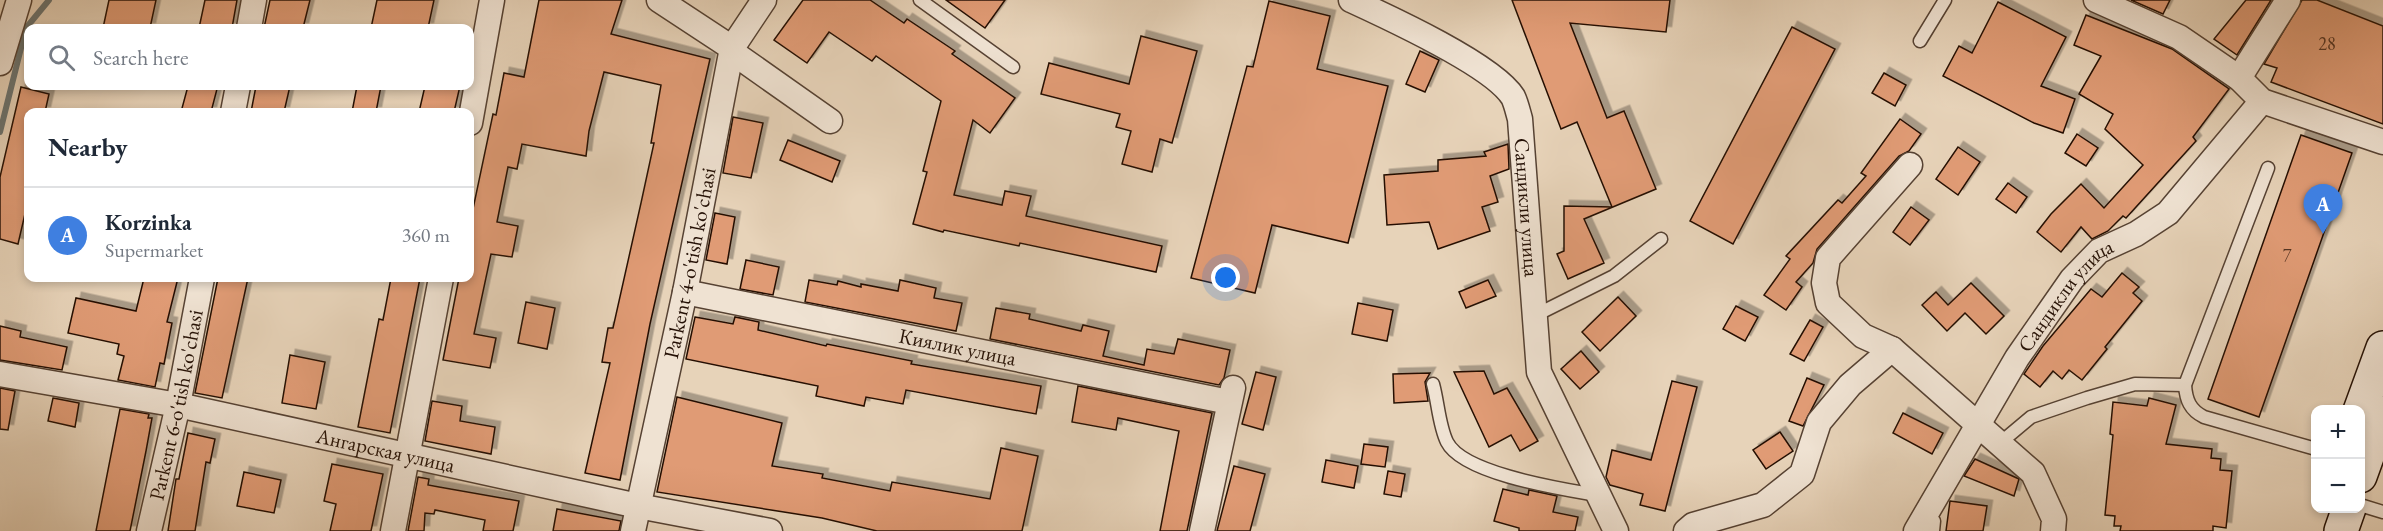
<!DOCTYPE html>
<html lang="en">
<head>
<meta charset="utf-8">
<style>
  :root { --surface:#fff; --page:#f6f6f7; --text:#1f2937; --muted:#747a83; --line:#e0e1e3; --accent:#2563eb }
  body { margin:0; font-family:"EB Garamond",serif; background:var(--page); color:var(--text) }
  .controls { position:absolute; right:18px; bottom:18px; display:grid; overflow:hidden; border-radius:12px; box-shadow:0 3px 9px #0003 }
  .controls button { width:54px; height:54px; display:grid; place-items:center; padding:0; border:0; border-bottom:2px solid var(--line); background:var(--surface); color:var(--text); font:30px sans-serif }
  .you { position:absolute; left:1226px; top:278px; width:21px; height:21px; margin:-15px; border:4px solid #fff; border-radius:50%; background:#1a73e8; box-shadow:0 0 0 9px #1a73e833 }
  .badge { display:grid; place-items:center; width:39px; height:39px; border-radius:50%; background:var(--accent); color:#fff; font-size:20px; font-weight:700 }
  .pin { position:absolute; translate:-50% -50px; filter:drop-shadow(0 2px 3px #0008) }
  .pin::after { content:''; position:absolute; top:32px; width:21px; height:18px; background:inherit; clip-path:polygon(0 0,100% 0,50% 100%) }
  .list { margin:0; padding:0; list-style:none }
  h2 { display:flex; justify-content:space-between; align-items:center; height:78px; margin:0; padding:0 24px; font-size:26px }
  h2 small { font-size:20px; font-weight:400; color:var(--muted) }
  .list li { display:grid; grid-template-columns:39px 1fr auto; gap:18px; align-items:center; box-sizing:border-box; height:96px; padding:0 24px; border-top:2px solid var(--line) }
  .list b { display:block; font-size:22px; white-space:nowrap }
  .list p { margin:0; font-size:20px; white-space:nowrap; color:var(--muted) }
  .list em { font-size:20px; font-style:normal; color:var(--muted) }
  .icon { flex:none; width:33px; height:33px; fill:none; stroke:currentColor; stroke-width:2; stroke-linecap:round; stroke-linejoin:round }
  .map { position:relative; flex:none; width:2383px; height:531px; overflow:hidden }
  .search { position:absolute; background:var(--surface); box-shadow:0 3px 9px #0003; left:24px; top:24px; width:450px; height:66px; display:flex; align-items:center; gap:15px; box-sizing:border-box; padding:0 21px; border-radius:12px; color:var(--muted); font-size:22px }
  .panel { position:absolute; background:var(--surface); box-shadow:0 3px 9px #0003; left:24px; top:108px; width:450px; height:174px; border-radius:12px }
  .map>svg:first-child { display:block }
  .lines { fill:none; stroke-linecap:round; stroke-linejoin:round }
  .stream { stroke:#6b7471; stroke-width:6 }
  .building { fill:#e09b74; stroke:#251106; stroke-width:1.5; filter:url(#shadow) }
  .lane-casing { stroke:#564233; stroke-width:15 }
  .street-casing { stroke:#564233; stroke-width:27 }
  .secondary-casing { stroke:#251106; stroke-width:36 }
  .lane { stroke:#efe2d2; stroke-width:12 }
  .street { stroke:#efe2d2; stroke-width:24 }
  .secondary { stroke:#efe2d2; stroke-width:33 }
  .labels { text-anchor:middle; stroke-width:5; stroke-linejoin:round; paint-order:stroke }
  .number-label { font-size:18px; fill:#543422 }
  .street-label { font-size:21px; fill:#251106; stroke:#efe2d2 }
</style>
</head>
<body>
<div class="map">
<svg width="2383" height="531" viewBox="0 0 2383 531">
  <defs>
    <filter id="shadow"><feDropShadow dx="5.5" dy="-5.5" stdDeviation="0" flood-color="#0004"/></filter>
  </defs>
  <rect width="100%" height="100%" fill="#e7d3b9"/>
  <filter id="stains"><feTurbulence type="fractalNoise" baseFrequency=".00333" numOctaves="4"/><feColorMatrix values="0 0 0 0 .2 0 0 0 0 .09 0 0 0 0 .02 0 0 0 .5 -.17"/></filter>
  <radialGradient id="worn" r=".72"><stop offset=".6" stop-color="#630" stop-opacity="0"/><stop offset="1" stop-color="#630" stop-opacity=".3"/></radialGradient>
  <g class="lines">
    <polyline class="stream" points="0,132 26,28 49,0"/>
  </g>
  <g class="building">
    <polygon points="109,0 156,0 150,28 103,28"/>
    <polygon points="205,0 237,0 232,28 199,28"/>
    <polygon points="270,0 310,0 303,28 264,28"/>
    <polygon points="377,0 434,0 428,28 371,28"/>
    <polygon points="539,0 622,0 611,34 710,59 650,324 620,480 585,473 610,363 602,362 608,328 613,328 641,203 654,143 651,143 661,85 604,72 589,131 586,156 522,144 517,169 508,167 497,222 518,226 512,257 491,254 474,334 496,338 490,368 443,360 459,278 470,278 470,223 493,114 496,115 504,73 524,77"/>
    <polygon points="803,0 870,0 904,23 907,19 955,51 952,54 1015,98 990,133 973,120 954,195 1002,205 1005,191 1031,196 1026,216 1162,246 1156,272 1020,243 1019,246 944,230 943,232 913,224 927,172 923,171 941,101 876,56 872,61 829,32 807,63 774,40"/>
    <polygon points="946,0 1005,0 985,28"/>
    <polygon points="1512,0 1670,0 1666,32 1570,23 1607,118 1624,111 1656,189 1584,219 1604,263 1568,279 1557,254 1564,251 1564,206 1612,207 1577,122 1561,129"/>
    <polygon points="2131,0 2170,0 2163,14"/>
    <polygon points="2246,0 2271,0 2237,55 2214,39"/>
    <polygon points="2302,0 2317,0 2383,26 2383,124 2271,82 2277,68 2264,64"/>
    <polygon points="1269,1 1330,16 1317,69 1388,86 1348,243 1272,225 1255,293 1191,278 1247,66 1253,67"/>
    <polygon points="1998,2 2066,37 2041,86 2075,99 2063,133 2034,123 1943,76 1959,46 1972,53"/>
    <polygon points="2086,15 2172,49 2229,89 2193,137 2196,141 2126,218 2123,216 2108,231 2092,239 2081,227 2061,252 2037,232 2051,214 2081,184 2104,208 2143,165 2105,129 2113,114 2079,94 2101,56 2074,45"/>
    <polygon points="1792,27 1835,49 1733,244 1690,221"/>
    <polygon points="1141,36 1197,51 1172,143 1160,139 1152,172 1122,164 1131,131 1116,127 1120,114 1041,94 1049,63 1129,84"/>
    <polygon points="1420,51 1439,60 1425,92 1406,84"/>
    <polygon points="1884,73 1906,85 1895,106 1872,93"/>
    <polygon points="188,86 217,89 211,112 181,112"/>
    <polygon points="256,86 290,86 284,112 251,112"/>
    <polygon points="357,86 381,86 376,112 352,112"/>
    <polygon points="425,86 460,86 454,112 419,112"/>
    <polygon points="21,87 49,94 45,112 28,112 28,201 18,244 0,239 0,177"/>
    <polygon points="733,117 763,123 751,178 723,173"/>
    <polygon points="1900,119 1921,134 1909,151 1899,156 1817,249 1813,263 1796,282 1802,287 1786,310 1764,295 1790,259 1786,256 1838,200 1842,203 1866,176 1861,173"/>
    <polygon points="2077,134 2098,148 2086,166 2065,153"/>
    <polygon points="2301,135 2352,153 2259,417 2208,399"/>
    <polygon points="788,140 840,161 832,182 780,160"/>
    <polygon points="1508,144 1509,169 1490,176 1498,202 1482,207 1490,231 1438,249 1429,222 1387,225 1384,175 1438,171 1438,160 1486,156 1484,152"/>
    <polygon points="1958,147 1980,162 1958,195 1936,179"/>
    <polygon points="2008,183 2027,197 2016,213 1996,199"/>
    <polygon points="1911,207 1929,220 1910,245 1893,232"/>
    <polygon points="715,213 735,217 727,264 706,260"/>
    <polygon points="746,260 779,267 773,295 740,289"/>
    <polygon points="2122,273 2139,287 2133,293 2142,301 2105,347 2107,349 2082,380 2069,370 2062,379 2053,371 2040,387 2024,374 2043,346 2091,289 2102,297"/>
    <polygon points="144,278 178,278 167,322 172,323 164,364 160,363 155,387 118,380 124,356 117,354 119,344 68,333 76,298 136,311"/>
    <polygon points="218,278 248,278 222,398 195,393"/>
    <polygon points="391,278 420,278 390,433 358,427 379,319 383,320"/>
    <polygon points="809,280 837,285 838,281 861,287 861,284 898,291 900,280 936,288 934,298 962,303 956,331 805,302"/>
    <polygon points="1488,280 1496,296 1466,308 1459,292"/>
    <polygon points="1971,283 2004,316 1986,334 1965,313 1947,331 1922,305 1936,292 1948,305"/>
    <polygon points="1618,297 1636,316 1600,351 1582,332"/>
    <polygon points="526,302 555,308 547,349 518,343"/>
    <polygon points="1358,303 1393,310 1387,341 1352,334"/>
    <polygon points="1736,306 1758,317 1745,341 1723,329"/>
    <polygon points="996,308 1030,314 1029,319 1081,331 1083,325 1109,331 1103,356 1144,365 1147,349 1174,354 1178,339 1230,350 1224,378 1219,385 990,339"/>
    <polygon points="695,317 733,324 735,317 759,322 758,330 826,346 827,344 912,361 911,364 1041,386 1036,414 906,390 903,404 866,397 864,406 816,396 818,386 686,359"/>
    <polygon points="1810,320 1823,327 1804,361 1790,354"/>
    <polygon points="0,326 21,331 20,337 67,347 62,370 0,360"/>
    <polygon points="1581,351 1599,372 1580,389 1561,369"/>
    <polygon points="290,355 325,362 316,409 282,403"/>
    <polygon points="1484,371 1494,394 1507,388 1538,441 1520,451 1511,435 1489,447 1454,372"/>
    <polygon points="1256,372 1276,377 1263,430 1242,424"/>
    <polygon points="1430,373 1425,382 1428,401 1394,403 1393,374"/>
    <polygon points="1807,378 1824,385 1803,426 1789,421"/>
    <polygon points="1672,381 1697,387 1665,511 1640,505 1643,494 1610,485 1606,477 1612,450 1651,460"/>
    <polygon points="1078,386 1212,413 1187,531 1160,531 1179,431 1118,418 1116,430 1072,422"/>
    <polygon points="0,388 15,391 8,430 0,429"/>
    <polygon points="677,397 782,423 772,466 823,474 822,478 890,491 892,482 990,499 1001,448 1038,456 1022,531 877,531 822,518 657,492"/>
    <polygon points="53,398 79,403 75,427 48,421"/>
    <polygon points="2149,398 2176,405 2166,444 2212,449 2211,458 2221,459 2220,470 2232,471 2226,528 2213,526 2213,531 2120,531 2121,526 2114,526 2115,516 2105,515 2113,435 2110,434 2113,402 2147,406"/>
    <polygon points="432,401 462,406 460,421 495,427 491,454 425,441"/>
    <polygon points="120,409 149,414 148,418 152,418 146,451 130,531 96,531"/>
    <polygon points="1903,413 1943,433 1932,454 1893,433"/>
    <polygon points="1780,432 1793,451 1766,469 1753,450"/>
    <polygon points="188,433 215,439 210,463 206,462 195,531 168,531 176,479 179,479"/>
    <polygon points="1364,444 1388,447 1385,467 1361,464"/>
    <polygon points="1975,459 2019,479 2014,496 1964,476"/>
    <polygon points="1326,460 1358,466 1354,488 1322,482"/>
    <polygon points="332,464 383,474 371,531 330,531 336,504 324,501"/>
    <polygon points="1234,466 1265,474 1250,531 1217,531"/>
    <polygon points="1388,471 1405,474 1401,497 1384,494"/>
    <polygon points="244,472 281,480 274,513 237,506"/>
    <polygon points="418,477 429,479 428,485 439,487 519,501 513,531 483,531 485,520 435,510 434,514 425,513 424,531 408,531"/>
    <polygon points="1503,489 1528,495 1529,490 1557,496 1553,512 1578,517 1575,531 1519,531 1519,528 1494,521"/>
    <polygon points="1950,501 1987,506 1983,531 1946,531"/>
    <polygon points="557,509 621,521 619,531 553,531"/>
  </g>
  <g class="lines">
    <g class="lane-casing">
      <g id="lane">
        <polyline points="920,0 1013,67"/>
        <polyline points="1920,41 1945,0"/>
        <path d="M2268,168L2185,385C2186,400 2190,410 2204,417L2316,449"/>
        <polyline points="1534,316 1614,276 1661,239"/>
        <path d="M1433,384C1438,402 1439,426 1447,442C1463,474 1562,489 1596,495"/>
        <polyline points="2000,443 2031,417 2087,398 2135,384 2185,385"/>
        <polyline points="2360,505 2383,512"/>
        <polyline points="1933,531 1934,521"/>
      </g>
    </g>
    <g class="street-casing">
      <g id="street">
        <polyline points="659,0 732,48"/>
        <path id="s1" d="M1351,0C1388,17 1493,65 1513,97C1516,103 1518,112 1520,119L1539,372L1616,531"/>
        <polyline points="2096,0 2179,37 2239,78 2262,101 2383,142"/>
        <polyline points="249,28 254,0"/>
        <polyline points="732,52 830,121"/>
        <polyline points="0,63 19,0"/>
        <polyline points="2239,78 2288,0"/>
        <polyline points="233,112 238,86"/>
        <polyline points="470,123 492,0"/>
        <polyline points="1910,165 1828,258 1824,283 1828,303 1863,336 1892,349 2033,473 2054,519 2053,531"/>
        <path id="s2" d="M685,292L1229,402"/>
        <path id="s3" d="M0,374L178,405L638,506L770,531"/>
        <path id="s4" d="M149,531L178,405L202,278"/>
        <polyline points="393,531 441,278"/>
        <path id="s5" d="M633,531L685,292L732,48L764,0"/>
        <polyline points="1202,531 1233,388"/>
        <polyline points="1686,531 1693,525 1763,505 1802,474 1819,422 1850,385 1892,349"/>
        <path id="s6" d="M1916,531L2017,358L2072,279L2099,251L2136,234L2168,213L2262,101"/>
      </g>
    </g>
    <g class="secondary-casing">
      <g id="secondary">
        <polyline points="2360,411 2383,348"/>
        <polyline points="2360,476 2383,413"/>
        <polyline points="2341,531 2349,508"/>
      </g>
    </g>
    <use href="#lane" class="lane"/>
    <use href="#street" class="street"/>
    <use href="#secondary" class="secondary"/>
  </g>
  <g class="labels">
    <g class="number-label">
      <text x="2327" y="50">28</text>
      <text x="2287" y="262">7</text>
    </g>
    <g class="street-label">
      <text dy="7" stroke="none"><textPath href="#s1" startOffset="302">Сандикли улица</textPath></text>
      <text dy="7" stroke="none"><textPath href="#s5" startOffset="274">Parkent 4-o'tish ko'chasi</textPath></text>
      <text dy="7" stroke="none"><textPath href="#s6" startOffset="280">Сандикли улица</textPath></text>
      <text dy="7" stroke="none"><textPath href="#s2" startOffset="278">Киялик улица</textPath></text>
      <text dy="7" stroke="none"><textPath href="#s4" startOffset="129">Parkent 6-o'tish ko'chasi</textPath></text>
      <text dy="7" stroke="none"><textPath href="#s3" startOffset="393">Ангарская улица</textPath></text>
    </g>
  </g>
  <rect width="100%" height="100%" filter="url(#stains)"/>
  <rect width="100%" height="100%" fill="url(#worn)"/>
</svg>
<div class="controls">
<button>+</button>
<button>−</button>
</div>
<div class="you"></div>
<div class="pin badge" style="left:2323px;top:234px;background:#3f7fe0">A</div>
<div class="search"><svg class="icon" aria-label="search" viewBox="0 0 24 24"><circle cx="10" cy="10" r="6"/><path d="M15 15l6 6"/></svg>Search here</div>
<section class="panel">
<h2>Nearby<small></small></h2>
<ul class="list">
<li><span class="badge" style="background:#3f7fe0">A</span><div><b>Korzinka</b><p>Supermarket</p></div><em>360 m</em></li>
</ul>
</section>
</div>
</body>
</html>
